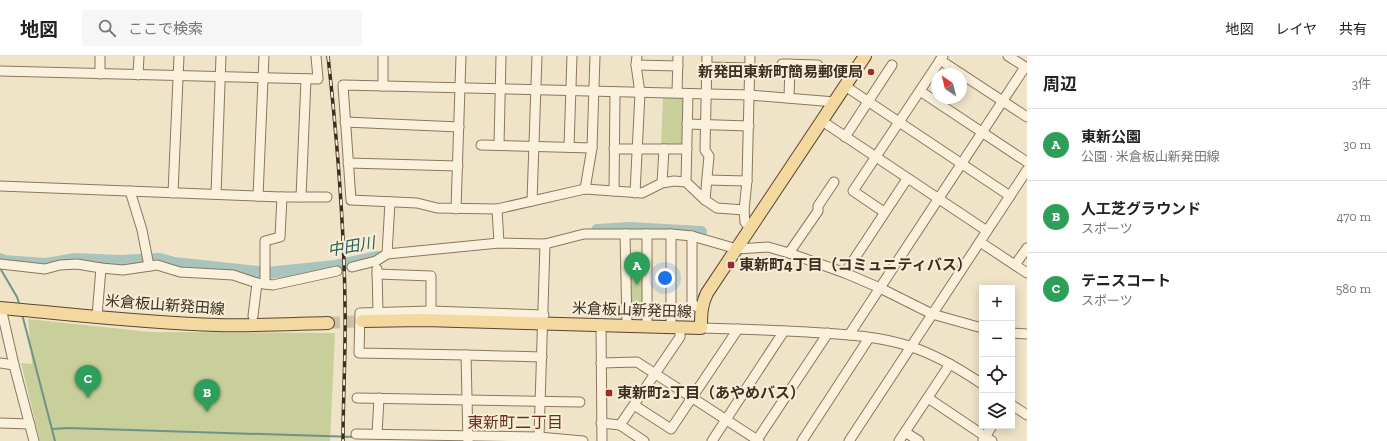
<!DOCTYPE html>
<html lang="ja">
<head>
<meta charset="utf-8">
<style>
  :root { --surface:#fff; --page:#f6f6f6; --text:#222; --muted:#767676; --line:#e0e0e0; --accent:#b45309 }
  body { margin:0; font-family:"Zilla Slab","Noto Sans JP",serif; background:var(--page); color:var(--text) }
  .controls { position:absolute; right:12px; bottom:12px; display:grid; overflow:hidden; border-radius:0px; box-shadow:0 2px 10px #0003 }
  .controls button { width:36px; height:36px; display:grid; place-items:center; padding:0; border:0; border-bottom:1px solid var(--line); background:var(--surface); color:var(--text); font:20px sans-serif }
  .compass { position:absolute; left:931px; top:12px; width:36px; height:36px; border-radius:50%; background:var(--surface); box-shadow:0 2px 10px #0003; rotate:325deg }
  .you { position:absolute; left:665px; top:222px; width:14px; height:14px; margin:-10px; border:3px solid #fff; border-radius:50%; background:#1a73e8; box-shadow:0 0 0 6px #1a73e833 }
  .badge { display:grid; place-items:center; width:26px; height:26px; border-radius:50%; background:var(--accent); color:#fff; font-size:13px; font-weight:700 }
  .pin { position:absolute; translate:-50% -33px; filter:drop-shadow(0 1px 2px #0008) }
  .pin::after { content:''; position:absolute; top:21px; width:14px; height:12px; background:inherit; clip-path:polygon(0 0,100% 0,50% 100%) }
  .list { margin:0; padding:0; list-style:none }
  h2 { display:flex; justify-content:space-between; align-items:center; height:52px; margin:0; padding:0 16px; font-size:17px }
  h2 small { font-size:13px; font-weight:400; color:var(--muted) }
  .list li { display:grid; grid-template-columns:26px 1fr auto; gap:12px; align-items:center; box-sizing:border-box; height:72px; padding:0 16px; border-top:1px solid var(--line) }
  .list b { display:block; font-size:15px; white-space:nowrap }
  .list p { margin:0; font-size:13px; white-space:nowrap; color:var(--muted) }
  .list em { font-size:13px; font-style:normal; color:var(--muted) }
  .icon { flex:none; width:22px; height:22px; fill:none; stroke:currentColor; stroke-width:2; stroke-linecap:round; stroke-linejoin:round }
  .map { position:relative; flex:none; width:1027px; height:385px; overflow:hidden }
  header { display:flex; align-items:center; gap:24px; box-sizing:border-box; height:56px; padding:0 20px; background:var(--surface); border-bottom:1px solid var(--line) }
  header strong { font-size:19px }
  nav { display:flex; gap:22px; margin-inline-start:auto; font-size:14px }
  .search { width:280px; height:36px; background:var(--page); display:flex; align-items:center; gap:10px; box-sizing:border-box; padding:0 14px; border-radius:0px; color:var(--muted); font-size:15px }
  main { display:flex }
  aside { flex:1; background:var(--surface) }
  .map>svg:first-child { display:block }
  .green { fill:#c9cf9b }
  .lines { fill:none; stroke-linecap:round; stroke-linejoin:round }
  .stream { stroke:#6f938a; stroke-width:2 }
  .river { stroke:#a9c4bc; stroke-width:12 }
  .major-tunnel { stroke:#ccc0a6; stroke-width:12; stroke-dasharray:12 6; stroke-linecap:butt }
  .minor-casing { stroke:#8d765c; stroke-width:11 }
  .major-casing { stroke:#5b4430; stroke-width:14 }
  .minor { stroke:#faf1dc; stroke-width:9 }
  .major { stroke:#f3d9a0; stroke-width:12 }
  .rail-casing { stroke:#3d2e20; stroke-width:3.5 }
  .rail { stroke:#f7eed8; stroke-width:2; stroke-dasharray:6; stroke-linecap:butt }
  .poi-dot { fill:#9e2a2b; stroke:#f7eed8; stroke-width:1.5 }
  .labels { text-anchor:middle; stroke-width:4; stroke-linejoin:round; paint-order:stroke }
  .poi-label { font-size:15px; font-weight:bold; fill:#3d2e20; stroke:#f7eed8; text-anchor:start }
  .street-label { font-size:15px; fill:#3d2e20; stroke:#f7eed8 }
  .water-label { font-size:16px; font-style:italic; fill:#2f5d5a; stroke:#f7eed8 }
  .neighbourhood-label { font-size:16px; fill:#6b2e1e; stroke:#f7eed8 }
</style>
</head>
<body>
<header>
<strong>地図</strong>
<div class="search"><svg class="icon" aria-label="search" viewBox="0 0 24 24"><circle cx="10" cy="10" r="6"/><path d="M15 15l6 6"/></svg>ここで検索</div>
<nav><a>地図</a><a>レイヤ</a><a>共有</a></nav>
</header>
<main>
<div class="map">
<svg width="1027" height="385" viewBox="0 0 1027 385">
  <rect width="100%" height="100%" fill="#f0e4c8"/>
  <g class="green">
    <polygon points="663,42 685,42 683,89 661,89"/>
    <polygon points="628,197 645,197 645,261 629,261"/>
    <polygon points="28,263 150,276 335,277 330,385 40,385 21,307 32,308"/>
  </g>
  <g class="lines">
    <g class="stream">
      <polyline points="0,212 17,241 20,250"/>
      <polyline points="22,258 55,385"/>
      <polyline points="52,373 68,372 355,381"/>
      <polyline points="472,385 488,385"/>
    </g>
    <g class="river">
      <polyline points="597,177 597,174 630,172 701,176"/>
      <polyline points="0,203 4,205 46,208 75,203 119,205 160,203 174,207 267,217 335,210 377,201 381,201"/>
    </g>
    <polyline class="major-tunnel" points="328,267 362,265"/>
    <g class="minor-casing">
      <g id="minor">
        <polyline points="750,0 747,125 744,154 745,166 750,172"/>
        <polyline points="1008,0 1027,12"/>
        <polyline points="940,4 1027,61"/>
        <polyline points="782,8 818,9"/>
        <polyline points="636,9 678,10"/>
        <polyline points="706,11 750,12"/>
        <polyline points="0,15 318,23 316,0"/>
        <polyline points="100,18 100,0"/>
        <polyline points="138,19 139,0"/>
        <polyline points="383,30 383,0"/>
        <polyline points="845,30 1010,140"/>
        <polyline points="920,35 1027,106"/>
        <polyline points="677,37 678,0"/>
        <polyline points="789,42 790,8"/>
        <polyline points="822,65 987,175"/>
        <polyline points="345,66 459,71"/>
        <polyline points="687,68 749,70"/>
        <polyline points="845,81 892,9"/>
        <polyline points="481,89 592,92"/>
        <polyline points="499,89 501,0"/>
        <polyline points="569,91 572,0"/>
        <polyline points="614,93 687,93"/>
        <polyline points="348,107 458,110"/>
        <polyline points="707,124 747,125"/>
        <polyline points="686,126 688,38"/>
        <polyline points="662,127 664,93"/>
        <polyline points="0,130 282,141 327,141"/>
        <polyline points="585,133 592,92 595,0"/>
        <polyline points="130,135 142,174 149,210"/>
        <polyline points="614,135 615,36"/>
        <polyline points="173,137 179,0"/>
        <polyline points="635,137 640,37 636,9 637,0"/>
        <polyline points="216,138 221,0"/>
        <polyline points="258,140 264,0"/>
        <polyline points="301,141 306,23"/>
        <polyline points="705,144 709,100 705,94 707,0"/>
        <polyline points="532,145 537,0"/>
        <polyline points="456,153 461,0"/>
        <polyline points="497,153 499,187"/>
        <polyline points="744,154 717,152 705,144 686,126 674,125 662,127 642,137 585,133 497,153 437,152 417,147 351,144 343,29 750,39 835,46"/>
        <polyline points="884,156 853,135 943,0"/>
        <polyline points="625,178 627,269"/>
        <polyline points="647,178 647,270"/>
        <polyline points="692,180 692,248 701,253"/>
        <polyline points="980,186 1027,217"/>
        <polyline points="789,197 818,155 818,150 834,126"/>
        <polyline points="387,198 390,146"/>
        <polyline points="0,208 45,213 60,209 77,208 101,212 123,214 157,209 180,216 233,219 257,227 273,229 337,215"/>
        <polyline points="1015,209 1027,192"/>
        <polyline points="352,211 376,205 387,198 499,187 545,188 584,178 671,178 692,180 737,193 768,191 789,197 845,217 880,232 932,258 982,272"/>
        <polyline points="377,213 378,256"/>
        <polyline points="845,217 907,123"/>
        <polyline points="377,218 431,220 431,255"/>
        <polyline points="265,228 265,185 280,181 282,141"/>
        <polyline points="1,252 14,309 34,385"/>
        <polyline points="97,260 101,212"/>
        <polyline points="253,260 257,227"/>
        <polyline points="601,268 602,385"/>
        <polyline points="671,271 671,178"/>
        <path d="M701,272C737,273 772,274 807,276C841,278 880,280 912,291C938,300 960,313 982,328"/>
        <polyline points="1012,277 1027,278"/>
        <polyline points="849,279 1025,11"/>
        <polyline points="466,299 468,385"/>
        <polyline points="542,301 466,299 359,297 360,257 431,255 544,259"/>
        <polyline points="0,307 14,309"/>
        <polyline points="601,307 637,306 759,385"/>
        <polyline points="357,342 580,346"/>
        <polyline points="928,342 992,385"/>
        <polyline points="634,349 671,373 738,273"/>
        <polyline points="1012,349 1027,359"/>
        <polyline points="0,367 30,368"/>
        <polyline points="601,367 620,369 680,281 680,272"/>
        <polyline points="620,369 644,385"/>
        <polyline points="905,376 919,385"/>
        <polyline points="356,378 539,381 583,385"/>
        <polyline points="377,378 379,342"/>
        <polyline points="539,381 545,188"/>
        <polyline points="757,384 828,277"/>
        <polyline points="983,384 992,370"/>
        <polyline points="712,385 784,275"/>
        <polyline points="802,385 869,282"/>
        <polyline points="849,385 1027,114"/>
        <polyline points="899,385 950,308"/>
      </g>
    </g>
    <g class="major-casing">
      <g id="major">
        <path d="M0,252C72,258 144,267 216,269C253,270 291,268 328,267"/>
        <path d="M362,265L424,264L701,272C701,259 701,249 707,237L865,0"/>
      </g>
    </g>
    <use href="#minor" class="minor"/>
    <use href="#major" class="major"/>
    <g class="rail-casing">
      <path id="rail" d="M328,0C337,82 344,165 345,248C346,294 343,340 343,385"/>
    </g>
    <use href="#rail" class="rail"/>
  </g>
  <g class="poi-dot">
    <circle cx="871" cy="16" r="4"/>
    <rect x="727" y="205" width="8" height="8" rx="2"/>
    <rect x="605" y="333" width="8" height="8" rx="2"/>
  </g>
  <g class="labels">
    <g class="poi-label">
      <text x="863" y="21" text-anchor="end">新発田東新町簡易郵便局</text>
      <text x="739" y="214">東新町4丁目（コミュニティバス）</text>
      <text x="617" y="342">東新町2丁目（あやめバス）</text>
    </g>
    <g class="street-label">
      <text transform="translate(165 249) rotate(4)" y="5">米倉板山新発田線</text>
      <text transform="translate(632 254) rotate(2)" y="5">米倉板山新発田線</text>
    </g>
    <g class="water-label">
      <text transform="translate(351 190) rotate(-10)" y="6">中田川</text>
    </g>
    <g class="neighbourhood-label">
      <text x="515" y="372">東新町二丁目</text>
    </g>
  </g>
</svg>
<div class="controls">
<button>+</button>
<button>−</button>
<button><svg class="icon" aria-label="locate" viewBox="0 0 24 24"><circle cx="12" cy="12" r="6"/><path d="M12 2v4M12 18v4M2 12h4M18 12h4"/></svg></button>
<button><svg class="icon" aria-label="layers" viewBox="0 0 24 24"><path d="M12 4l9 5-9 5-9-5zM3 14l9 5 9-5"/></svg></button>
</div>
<svg class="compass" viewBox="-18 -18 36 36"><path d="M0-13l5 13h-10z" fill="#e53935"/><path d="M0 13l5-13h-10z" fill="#767676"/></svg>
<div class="you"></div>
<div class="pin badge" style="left:637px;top:229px;background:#2e9e5b">A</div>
<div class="pin badge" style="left:207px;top:356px;background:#2e9e5b">B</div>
<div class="pin badge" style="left:88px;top:342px;background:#2e9e5b">C</div>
</div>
<aside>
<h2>周辺<small>3件</small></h2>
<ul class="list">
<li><span class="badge" style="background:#2e9e5b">A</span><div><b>東新公園</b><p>公園 · 米倉板山新発田線</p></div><em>30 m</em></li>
<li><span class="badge" style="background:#2e9e5b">B</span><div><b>人工芝グラウンド</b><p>スポーツ</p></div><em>470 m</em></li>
<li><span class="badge" style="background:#2e9e5b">C</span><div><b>テニスコート</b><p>スポーツ</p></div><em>580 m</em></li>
</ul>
</aside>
</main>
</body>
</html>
